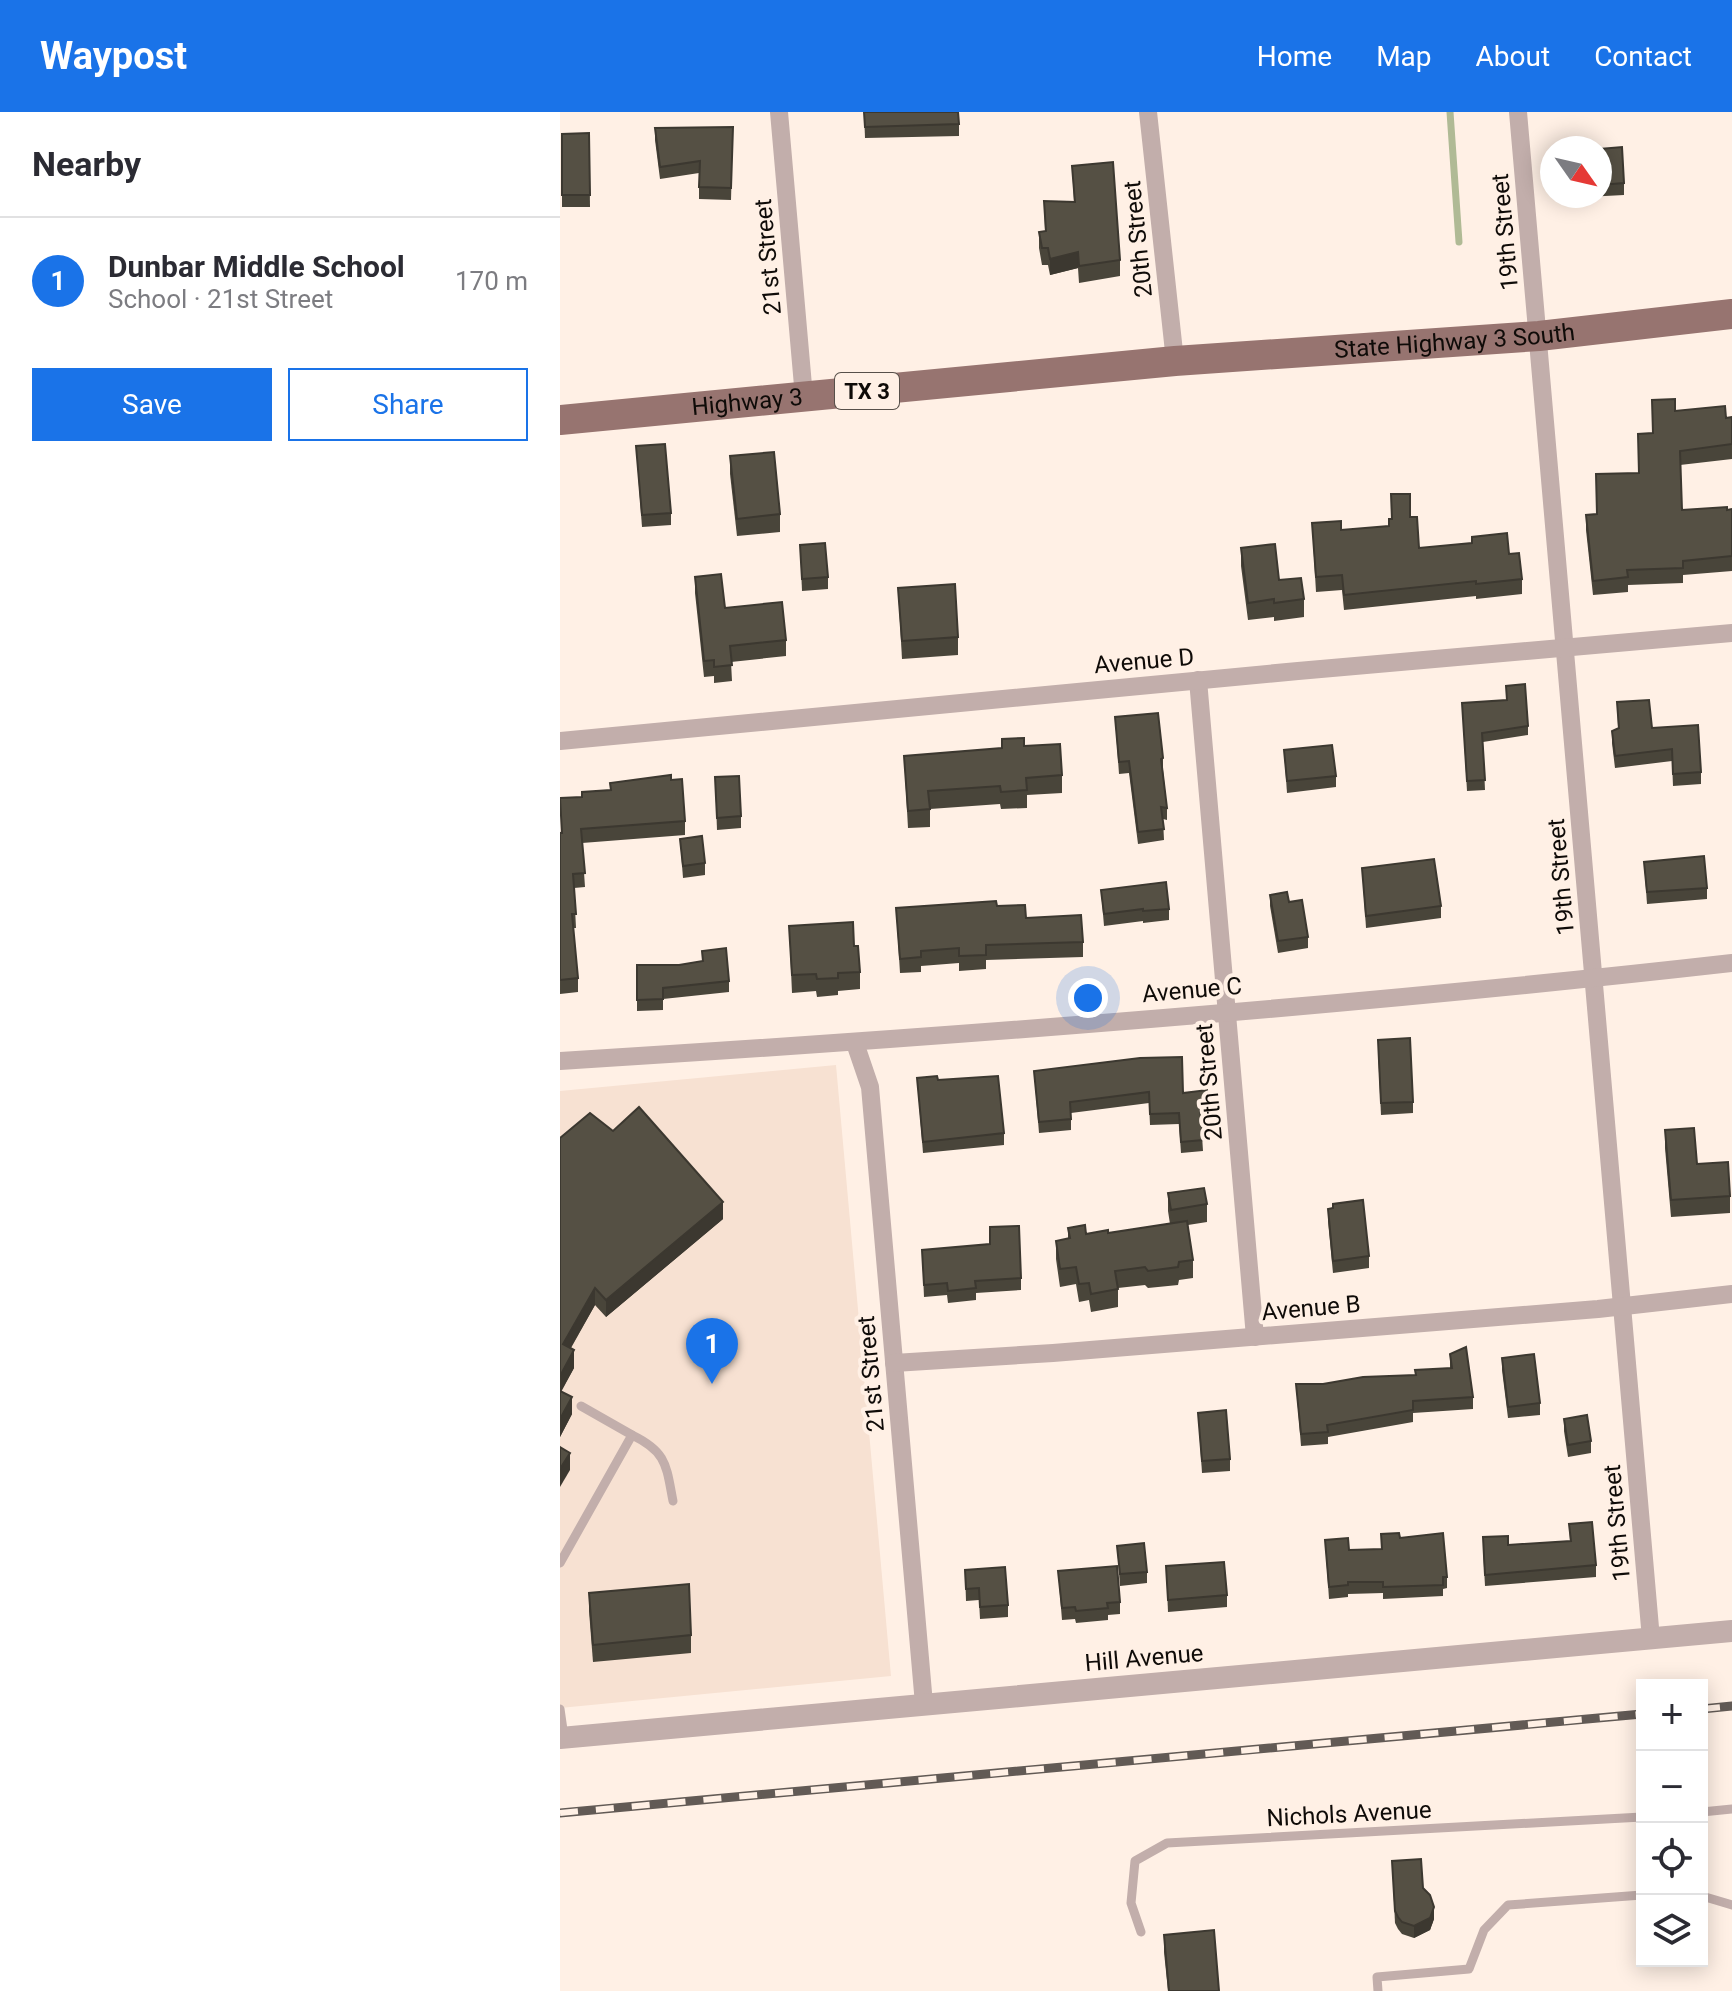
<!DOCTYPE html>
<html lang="en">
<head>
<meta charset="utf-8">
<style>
  :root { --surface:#fff; --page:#f7f7f7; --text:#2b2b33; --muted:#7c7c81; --line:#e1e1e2; --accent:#1a73e8 }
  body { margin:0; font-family:Roboto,sans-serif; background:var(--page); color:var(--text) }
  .controls { position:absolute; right:24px; bottom:24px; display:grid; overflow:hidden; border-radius:0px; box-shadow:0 4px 20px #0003 }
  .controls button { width:72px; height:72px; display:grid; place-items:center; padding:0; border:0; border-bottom:2px solid var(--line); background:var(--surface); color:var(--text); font:40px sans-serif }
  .compass { position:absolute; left:980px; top:24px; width:72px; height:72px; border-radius:50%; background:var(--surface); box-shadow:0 4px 20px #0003; rotate:124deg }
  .you { position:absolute; left:528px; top:886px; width:28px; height:28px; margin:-20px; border:6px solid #fff; border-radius:50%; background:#1a73e8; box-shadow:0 0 0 12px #1a73e833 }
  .badge { display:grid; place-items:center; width:52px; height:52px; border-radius:50%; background:var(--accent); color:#fff; font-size:26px; font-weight:700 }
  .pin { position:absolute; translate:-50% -66px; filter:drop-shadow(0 2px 4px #0008) }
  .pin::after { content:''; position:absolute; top:42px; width:28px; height:24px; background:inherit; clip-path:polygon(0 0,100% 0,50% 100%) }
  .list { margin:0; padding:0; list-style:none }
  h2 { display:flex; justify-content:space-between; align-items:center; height:104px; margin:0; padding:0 32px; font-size:34px }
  h2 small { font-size:26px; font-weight:400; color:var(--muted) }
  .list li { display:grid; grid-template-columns:52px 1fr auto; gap:24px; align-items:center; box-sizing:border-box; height:128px; padding:0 32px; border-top:2px solid var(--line) }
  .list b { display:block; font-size:30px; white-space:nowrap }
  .list p { margin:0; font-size:26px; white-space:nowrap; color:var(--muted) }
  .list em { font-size:26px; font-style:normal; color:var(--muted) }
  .actions { display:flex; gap:16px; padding:24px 32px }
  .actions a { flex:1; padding:18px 0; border:2px solid var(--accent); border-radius:0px; text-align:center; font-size:28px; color:var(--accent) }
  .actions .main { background:var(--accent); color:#fff }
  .icon { flex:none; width:44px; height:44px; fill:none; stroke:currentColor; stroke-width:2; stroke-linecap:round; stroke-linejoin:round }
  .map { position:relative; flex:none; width:1172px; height:1879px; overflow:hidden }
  header { display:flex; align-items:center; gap:48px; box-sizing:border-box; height:112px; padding:0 40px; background:var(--accent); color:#fff }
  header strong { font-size:38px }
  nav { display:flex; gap:44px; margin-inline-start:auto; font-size:28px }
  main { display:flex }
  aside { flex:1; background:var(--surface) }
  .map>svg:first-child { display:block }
  .built { fill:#f7e1d2 }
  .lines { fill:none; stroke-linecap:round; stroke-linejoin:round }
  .stream { stroke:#b0ba95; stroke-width:7 }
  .service { stroke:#c2aeab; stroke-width:9 }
  .minor { stroke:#c2aeab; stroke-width:18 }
  .tertiary { stroke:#c2aeab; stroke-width:22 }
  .primary { stroke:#977470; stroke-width:30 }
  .rail-casing { stroke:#625a55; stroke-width:9 }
  .rail { stroke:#fff0e5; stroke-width:6; stroke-dasharray:18; stroke-linecap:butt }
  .wall { fill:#49453a }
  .shaded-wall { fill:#3c3830 }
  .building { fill:#555044; stroke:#3c3830; stroke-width:2 }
  .labels { text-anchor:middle; stroke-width:8; stroke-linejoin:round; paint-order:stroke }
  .shield { fill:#fff0e5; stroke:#57504a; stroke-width:2 }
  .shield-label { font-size:22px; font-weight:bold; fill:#0f0b08 }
  .street-label { font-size:24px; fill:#0f0b08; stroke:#fff0e5 }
</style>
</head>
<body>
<header>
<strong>Waypost</strong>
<nav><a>Home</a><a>Map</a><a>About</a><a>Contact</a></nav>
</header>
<main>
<aside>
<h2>Nearby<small></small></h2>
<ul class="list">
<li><span class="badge">1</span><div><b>Dunbar Middle School</b><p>School · 21st Street</p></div><em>170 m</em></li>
</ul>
<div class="actions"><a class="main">Save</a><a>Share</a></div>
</aside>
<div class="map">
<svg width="1172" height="1879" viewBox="0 0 1172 1879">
  <rect width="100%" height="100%" fill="#fff0e5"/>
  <polygon class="built" points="276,953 331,1564 0,1596 0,979"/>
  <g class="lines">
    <polyline class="stream" points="890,0 899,130"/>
    <g class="service">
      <path d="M72,1323C107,1340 106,1353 113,1389"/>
      <polyline points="0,1451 72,1323 21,1294"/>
      <polyline points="0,1597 4,1625"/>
      <polyline points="1142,1700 1172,1697"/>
      <polyline points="1142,1784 1172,1793"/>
      <polyline points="581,1820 571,1791 575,1749 607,1731 1082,1705"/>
      <polyline points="818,1879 817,1865 909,1857 924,1818 948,1793 1082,1783"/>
    </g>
    <g class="minor">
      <polyline points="219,0 244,285"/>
      <polyline points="588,0 615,249"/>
      <polyline points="958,0 1091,1527"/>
      <polyline points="638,568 695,1225"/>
      <polyline points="0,629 738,559 1172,521"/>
      <polyline points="295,931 310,975 364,1592"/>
      <path d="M0,949C391,925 783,895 1172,851"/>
      <polyline points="334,1251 493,1241 1038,1197 1172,1182"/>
    </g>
    <polyline class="tertiary" points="0,1626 1172,1519"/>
    <path class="primary" id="s1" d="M0,308L615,249L979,224L1172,202"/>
    <g class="rail-casing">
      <g id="rail">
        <polyline points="1142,1597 1172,1594"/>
        <polyline points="0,1701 1082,1602"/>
      </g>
    </g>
    <use href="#rail" class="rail"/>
  </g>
  <g class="wall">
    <polygon points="304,0 399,12 399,24 305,26"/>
    <polygon points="173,15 171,88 139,87 139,61 100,67 95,28 95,16"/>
    <polygon points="29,21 30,95 2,95 2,22"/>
    <polygon points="1040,37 1064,71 1064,83 1026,85 1026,84 1040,84"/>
    <polygon points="512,54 560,148 560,164 519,171 518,156 490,163 488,153 482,153 479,136 479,120 485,119 484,89 514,90"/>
    <polygon points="1115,299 1166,306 1172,305 1172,347 1120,353 1122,398 1172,397 1172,459 1123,463 1123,471 1068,473 1068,480 1033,483 1026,418 1026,403 1036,402 1078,361"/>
    <polygon points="76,334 111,401 111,413 82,415"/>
    <polygon points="170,344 220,402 220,420 177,424 170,362"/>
    <polygon points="850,405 859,436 949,442 962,467 962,482 916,487 916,484 784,498 782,478 756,480 752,411 781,418 829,414"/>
    <polygon points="240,433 268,465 268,477 242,479"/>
    <polygon points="681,436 744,487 744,505 714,509 714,505 688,508 681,454"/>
    <polygon points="135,465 165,496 226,528 226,544 171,550 172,569 154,571 154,564 144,565 135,481"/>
    <polygon points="338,476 398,525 398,543 342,547"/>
    <polygon points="946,574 968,614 968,623 923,630 925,678 907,679 902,591 946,588"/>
    <polygon points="1057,590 1092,616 1141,660 1141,672 1113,674 1112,649 1055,656 1052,631 1052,619 1058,616"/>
    <polygon points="555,605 603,646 603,658 607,696 607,708 603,707 604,728 578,732 569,661 559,662"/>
    <polygon points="464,634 502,663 502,681 467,683 467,696 441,697 440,692 370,697 370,715 348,716 344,644"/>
    <polygon points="724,638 776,664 776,675 727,681"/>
    <polygon points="155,665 181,704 181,716 157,718"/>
    <polygon points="111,668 125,709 125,723 22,731 25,775 14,776 16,816 13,816 18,866 18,880 0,882 0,721 22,685 50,678"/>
    <polygon points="120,727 145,751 145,763 123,766"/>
    <polygon points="1084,750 1147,776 1147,787 1087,792"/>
    <polygon points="802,756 881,794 881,806 806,816"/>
    <polygon points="541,778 609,797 609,808 583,811 583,809 544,814"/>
    <polygon points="710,783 729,790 748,825 748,836 718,841 710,794"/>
    <polygon points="437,794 523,830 523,845 426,848 426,857 399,859 399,851 361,854 361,860 340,861 336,796"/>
    <polygon points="229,814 294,834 300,860 300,877 278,879 278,883 257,885 256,879 232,881"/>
    <polygon points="142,839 169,869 169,880 103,887 103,898 77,899 77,853 119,853 142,849"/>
    <polygon points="818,940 853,990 853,1001 821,1003"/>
    <polygon points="474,959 623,981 650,996 650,1007 641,1008 643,1039 621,1041 619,1012 590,1013 589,991 511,1001 511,1018 479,1021"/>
    <polygon points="357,966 444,1021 444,1033 363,1041"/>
    <polygon points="1105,1018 1137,1052 1170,1084 1170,1101 1111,1105 1105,1036"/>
    <polygon points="0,1026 163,1107 46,1205 35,1193 11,1236 14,1256 1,1279 12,1302 0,1325"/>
    <polygon points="608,1081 647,1092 647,1110 628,1113 633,1148 633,1166 619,1168 618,1173 588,1176 585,1173 558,1176 558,1195 531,1200 529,1188 519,1190 516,1172 500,1175 496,1147 496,1129 508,1127 508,1116 526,1122 548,1121 610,1112 608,1099"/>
    <polygon points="773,1096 809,1144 809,1156 773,1161 768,1109 768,1097"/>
    <polygon points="362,1138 461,1166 461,1178 416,1181 416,1188 388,1191 387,1183 364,1185"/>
    <polygon points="890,1242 913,1285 913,1297 853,1301 853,1310 768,1325 768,1332 741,1334 736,1272 763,1272 856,1263 890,1256"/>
    <polygon points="942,1246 980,1291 980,1303 948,1306 942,1258"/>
    <polygon points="638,1301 670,1347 670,1359 642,1361"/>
    <polygon points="1004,1307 1031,1329 1031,1341 1008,1345 1004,1319"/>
    <polygon points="1009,1412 1036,1453 1036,1465 925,1474 923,1437 1010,1429"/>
    <polygon points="840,1426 887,1465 887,1476 883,1477 883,1484 823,1487 823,1481 788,1482 788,1485 769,1487 765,1428 789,1438 821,1437"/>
    <polygon points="557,1434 587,1460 587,1471 560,1474"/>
    <polygon points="606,1454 667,1483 667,1495 608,1500"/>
    <polygon points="405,1458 448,1493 448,1505 420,1507 419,1488 406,1489"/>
    <polygon points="498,1459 560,1490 560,1502 548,1503 548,1508 516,1511 515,1507 502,1508"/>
    <polygon points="29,1481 131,1523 131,1541 33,1550 29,1499"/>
    <polygon points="832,1749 863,1776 874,1807 870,1818 854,1826 842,1822 838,1817 835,1811"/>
    <polygon points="604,1823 659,1879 608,1879 604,1840"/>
  </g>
  <g class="shaded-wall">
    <polygon points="518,140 518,156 490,163 490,147"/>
    <polygon points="163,1090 163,1107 46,1205 46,1188"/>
    <polygon points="35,1176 35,1193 3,1249 3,1232"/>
    <polygon points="14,1238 14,1256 0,1282 0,1264"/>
    <polygon points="12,1285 12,1302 0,1325 0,1307"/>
    <polygon points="10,1341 10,1358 0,1375 0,1357"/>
    <polygon points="874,1795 874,1807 870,1818 854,1826 854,1814"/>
  </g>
  <g class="building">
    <polygon points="304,0 398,0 399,12 305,15"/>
    <polygon points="173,15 171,76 139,75 140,49 100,55 95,16"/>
    <polygon points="29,21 30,83 2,83 2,22"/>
    <polygon points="1062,35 1064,71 1040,73 1040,37"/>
    <polygon points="553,50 560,148 519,154 518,140 490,147 488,136 482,136 479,120 486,119 484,89 515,90 512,54"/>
    <polygon points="1115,287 1115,299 1165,294 1166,306 1172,305 1172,332 1120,339 1122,398 1167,395 1167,398 1172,397 1172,444 1123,449 1123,456 1067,458 1068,465 1033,469 1026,403 1037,402 1036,362 1079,361 1078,322 1093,321 1092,288"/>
    <polygon points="105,332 111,401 82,403 76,334"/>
    <polygon points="214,340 220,402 177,407 170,344"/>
    <polygon points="831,382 850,382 850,405 857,405 859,436 912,431 912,425 947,421 949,442 959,441 962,467 916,472 916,469 784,483 782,463 756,465 752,411 781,409 781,418 829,414 829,407 832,407"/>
    <polygon points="265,431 268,465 242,467 240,433"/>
    <polygon points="715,432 719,468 741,466 744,487 714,491 714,487 688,491 681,436"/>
    <polygon points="161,462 165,496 222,490 226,528 170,534 172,553 154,555 154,548 144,549 135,465"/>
    <polygon points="395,472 398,525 342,529 338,476"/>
    <polygon points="965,572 968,614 922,621 925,668 907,669 902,591 947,588 946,574"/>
    <polygon points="1089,588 1092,616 1138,613 1141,660 1113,662 1112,637 1055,644 1052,619 1059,616 1057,590"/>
    <polygon points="598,601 603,646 601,647 607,696 601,695 604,717 578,720 569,649 559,650 555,605"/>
    <polygon points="464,626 464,634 500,632 502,663 466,666 467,678 441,680 440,674 368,679 370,697 348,699 344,644 442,636 442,627"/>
    <polygon points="772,633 776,664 727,669 724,638"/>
    <polygon points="111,663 111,668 122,667 125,709 21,717 25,761 13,762 16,802 12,802 18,866 0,868 0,721 2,721 0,686 22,685 22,680 51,678 50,671"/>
    <polygon points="179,664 181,704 157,706 155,665"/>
    <polygon points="142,724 145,751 123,754 120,727"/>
    <polygon points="1144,744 1147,776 1087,780 1084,750"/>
    <polygon points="874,747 881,794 806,804 802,756"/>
    <polygon points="606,770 609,797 583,799 583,797 544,802 541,778"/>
    <polygon points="727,780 729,790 742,788 748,825 718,829 710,783"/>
    <polygon points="436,789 437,794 465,793 466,806 521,803 523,830 426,833 426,843 399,844 399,836 361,839 361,845 340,847 336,796"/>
    <polygon points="293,810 294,834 298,834 300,860 278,861 278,866 257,867 256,862 232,863 229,814"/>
    <polygon points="166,836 169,869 103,876 103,887 77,888 77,853 119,853 143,849 142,839"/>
    <polygon points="850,926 853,990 821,991 818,928"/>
    <polygon points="622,945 623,981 647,978 650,996 640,997 643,1028 621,1030 619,1001 590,1002 589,980 510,990 511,1007 479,1010 474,959 580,946"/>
    <polygon points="377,964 378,968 438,964 444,1021 363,1030 357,966"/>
    <polygon points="79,995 163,1090 46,1188 35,1176 3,1232 14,1238 0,1264 0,1026 30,1001 53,1019"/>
    <polygon points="1134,1016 1137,1052 1168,1050 1170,1084 1111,1088 1105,1018"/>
    <polygon points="644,1076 647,1092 611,1098 608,1081"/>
    <polygon points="803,1088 809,1144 773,1149 768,1097 773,1096 773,1092"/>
    <polygon points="627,1109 633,1148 619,1150 618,1155 588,1159 585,1155 555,1159 558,1177 531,1182 529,1171 519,1172 516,1155 500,1157 496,1129 510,1126 508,1116 525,1113 526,1122 548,1118 548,1121"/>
    <polygon points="459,1114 461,1166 415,1169 416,1176 388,1179 387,1171 364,1173 362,1138 430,1132 430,1115"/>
    <polygon points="906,1235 913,1285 853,1289 853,1298 767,1313 768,1320 741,1322 736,1272 763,1272 803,1265 856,1263 855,1258 892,1256 890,1242"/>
    <polygon points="974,1242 980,1291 948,1295 942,1246"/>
    <polygon points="0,1279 12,1285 0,1307"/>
    <polygon points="666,1298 670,1347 642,1349 638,1301"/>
    <polygon points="1027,1303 1031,1329 1008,1333 1004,1307"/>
    <polygon points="0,1335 10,1341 0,1357"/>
    <polygon points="1032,1410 1036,1453 925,1463 923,1425 948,1424 948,1433 1011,1429 1009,1412"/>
    <polygon points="839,1421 840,1426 883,1421 887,1465 883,1465 883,1473 823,1475 823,1470 788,1470 788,1473 769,1475 765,1428 788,1426 789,1438 822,1437 821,1422"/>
    <polygon points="584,1431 587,1460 560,1462 557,1434"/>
    <polygon points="664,1450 667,1483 608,1488 606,1454"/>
    <polygon points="557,1454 560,1490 547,1491 548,1496 516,1499 515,1495 502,1496 498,1459"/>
    <polygon points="445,1455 448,1493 420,1495 419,1476 406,1477 405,1458"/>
    <polygon points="129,1472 131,1523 33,1533 29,1481"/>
    <polygon points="861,1747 863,1776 870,1783 874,1795 870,1806 854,1814 842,1810 838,1805 835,1799 832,1749"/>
    <polygon points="654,1818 659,1879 609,1879 604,1823"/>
  </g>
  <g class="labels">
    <rect class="shield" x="275" y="261" width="64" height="36" rx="6"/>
    <g class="shield-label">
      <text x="307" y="287">TX 3</text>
    </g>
    <g class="street-label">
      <text transform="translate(945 120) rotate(-95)" y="8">19th Street</text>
      <text transform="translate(578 127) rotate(-96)" y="8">20th Street</text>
      <text transform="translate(208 145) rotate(-95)" y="8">21st Street</text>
      <text dy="8" stroke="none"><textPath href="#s1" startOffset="898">State Highway 3 South</textPath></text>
      <text dy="8" stroke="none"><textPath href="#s1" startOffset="188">Highway 3</textPath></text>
      <text transform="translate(584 549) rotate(-5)" y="8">Avenue D</text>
      <text transform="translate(1001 765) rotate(-95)" y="8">19th Street</text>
      <text transform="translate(632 878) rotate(-5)" y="8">Avenue C</text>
      <text transform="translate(649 970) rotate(-95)" y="8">20th Street</text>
      <text transform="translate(751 1196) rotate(-5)" y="8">Avenue B</text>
      <text transform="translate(311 1262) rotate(-95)" y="8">21st Street</text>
      <text transform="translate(1057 1411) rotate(-95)" y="8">19th Street</text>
      <text transform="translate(584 1546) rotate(-5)" y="8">Hill Avenue</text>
      <text transform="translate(789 1702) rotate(-3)" y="8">Nichols Avenue</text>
    </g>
  </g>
</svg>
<div class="controls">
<button>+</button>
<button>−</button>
<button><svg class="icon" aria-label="locate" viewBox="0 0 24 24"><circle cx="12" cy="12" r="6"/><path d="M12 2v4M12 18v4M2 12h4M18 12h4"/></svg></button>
<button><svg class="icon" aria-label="layers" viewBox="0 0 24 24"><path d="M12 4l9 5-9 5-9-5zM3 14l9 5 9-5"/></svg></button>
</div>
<svg class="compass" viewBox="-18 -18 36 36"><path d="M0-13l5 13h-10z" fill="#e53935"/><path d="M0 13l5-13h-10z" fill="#7c7c81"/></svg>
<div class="you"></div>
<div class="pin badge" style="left:152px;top:1272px">1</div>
</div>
</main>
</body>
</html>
